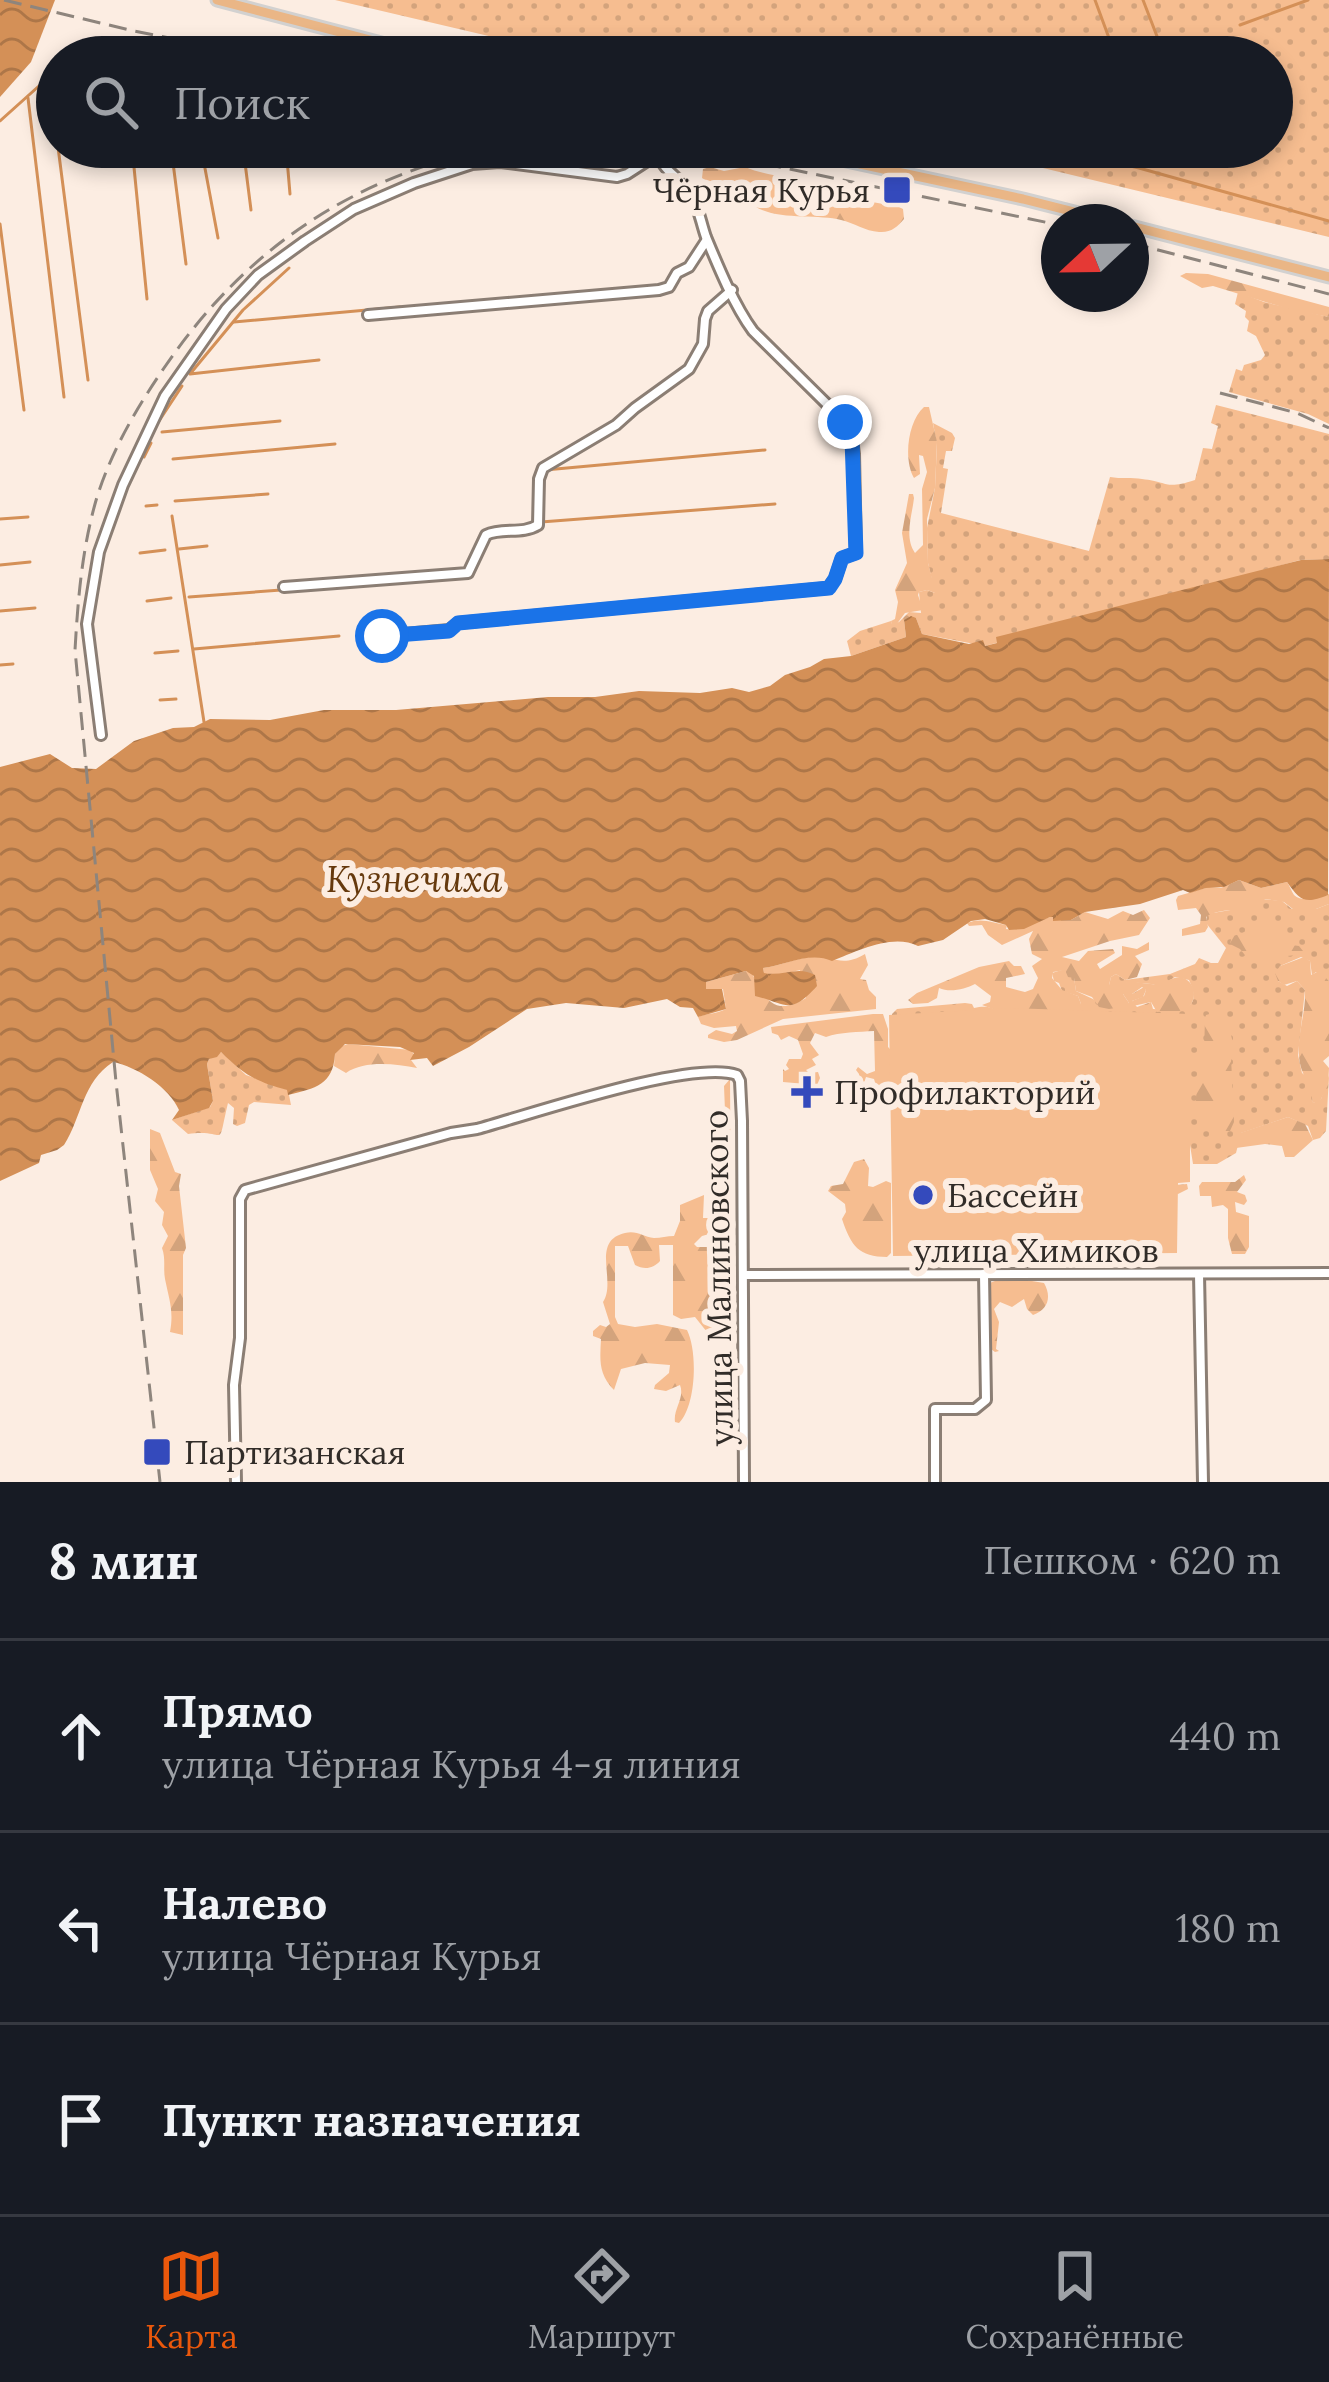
<!DOCTYPE html>
<html lang="ru">
<head>
<meta charset="utf-8">
<style>
  :root { --surface:#171b24; --page:#20242c; --text:#f1f3f6; --muted:#9ea1a6; --line:#363941; --accent:#ea580c }
  body { margin:0; font-family:Lora,serif; background:var(--page); color:var(--text) }
  .compass { position:absolute; left:1041px; top:204px; width:108px; height:108px; border-radius:50%; background:var(--surface); box-shadow:0 6px 18px #0003; rotate:248deg }
  .stop { position:absolute; width:36px; height:36px; margin:-27px; border:9px solid #1a73e8; border-radius:50%; background:#fff }
  .stop.end { background:#1a73e8; border-color:#fff; box-shadow:0 3px 12px #0008 }
  .list { margin:0; padding:0; list-style:none }
  h2 { display:flex; justify-content:space-between; align-items:center; height:156px; margin:0; padding:0 48px; font-size:51px }
  h2 small { font-size:39px; font-weight:400; color:var(--muted) }
  .list li { display:grid; grid-template-columns:78px 1fr auto; gap:36px; align-items:center; box-sizing:border-box; height:192px; padding:0 48px; border-top:3px solid var(--line) }
  .list b { display:block; font-size:45px; white-space:nowrap }
  .list p { margin:0; font-size:39px; white-space:nowrap; color:var(--muted) }
  .list em { font-size:39px; font-style:normal; color:var(--muted) }
  .icon { flex:none; width:66px; height:66px; fill:none; stroke:currentColor; stroke-width:2; stroke-linecap:round; stroke-linejoin:round }
  .map { position:relative; flex:none; width:1329px; height:1482px; overflow:hidden }
  .search { position:absolute; background:var(--surface); box-shadow:0 6px 18px #0003; left:36px; right:36px; top:36px; height:132px; display:flex; align-items:center; gap:30px; box-sizing:border-box; padding:0 42px; border-radius:66px; color:var(--muted); font-size:45px }
  .sheet { height:732px; background:var(--surface) }
  nav { display:flex; justify-content:space-around; align-items:center; box-sizing:border-box; height:168px; border-top:3px solid var(--line); background:var(--surface); font-size:33px; color:var(--muted) }
  nav a { display:grid; justify-items:center; gap:6px }
  nav .on { color:var(--accent) }
  .map>svg:first-child { display:block }
  .grass { fill:url(#grass-dots) }
  .forest { fill:url(#forest-firs) }
  .pitch { fill:#f6bd90 }
  .water { fill:url(#water-waves) }
  .lines { fill:none; stroke-linecap:round; stroke-linejoin:round }
  .stream { stroke:#d49057; stroke-width:3 }
  .minor-casing { stroke:#8b7e74; stroke-width:14 }
  .major-casing { stroke:#d2d1d0; stroke-width:15 }
  .minor { stroke:#fff; stroke-width:8 }
  .major { stroke:#eab686; stroke-width:9 }
  .rail { stroke:#8e857d; stroke-width:3; stroke-dasharray:18 9; stroke-linecap:butt }
  .route { stroke:#1a73e8; stroke-width:15 }
  .poi-dot { fill:#344abc; stroke:#fcede2; stroke-width:4.5 }
  .labels { text-anchor:middle; stroke-width:12; stroke-linejoin:round; paint-order:stroke }
  .poi-label { font-size:33px; fill:#312c28; stroke:#fcede2; text-anchor:start }
  .street-label { font-size:33px; fill:#312c28; stroke:#fcede2 }
  .water-label { font-size:36px; font-style:italic; fill:#66390d; stroke:#fcede2 }
</style>
</head>
<body>
<div class="map">
<svg width="1329" height="1482" viewBox="0 0 1329 1482">
  <defs>
    <pattern id="grass-dots" width="8" height="8" patternUnits="userSpaceOnUse" patternTransform="scale(3)"><rect width="8" height="8" fill="#f6bd90"/><path d="M2 2h.1M6 6h.1" fill="none" stroke="#d3a37c" stroke-width="1.8" stroke-linecap="round"/></pattern>
    <pattern id="forest-firs" width="22" height="20" patternUnits="userSpaceOnUse" patternTransform="scale(3)"><rect width="22" height="20" fill="#f6bd90"/><path d="M5 1l3.5 6h-7zM16 11l3.5 6h-7z" fill="#d3a37c"/></pattern>
    <pattern id="water-waves" width="16" height="10" patternUnits="userSpaceOnUse" patternTransform="scale(3)"><rect width="16" height="10" fill="#d49057"/><path d="M0 5q4-4 8 0t8 0" fill="none" stroke="#ad7648"/></pattern>
  </defs>
  <rect width="100%" height="100%" fill="#fcede2"/>
  <g class="grass">
    <polygon points="335,0 1329,0 1329,237 956,147 1272,147 1272,57 579,57"/>
    <polygon points="1238,292 1264,302 1329,317 1329,424 1308,414 1229,392 1236,369 1242,371 1244,365 1261,360 1265,355 1256,336 1247,331 1249,321 1245,317 1246,311 1235,304"/>
    <path d="M1216,405L1329,434V559L1300,560L985,646L922,634L916,618L904,620L906,637L851,656L847,641L860,631L891,621L892,624L899,622L909,612L921,613L919,592L927,590L935,593L928,563L927,528L935,488L937,445L933,423L952,433L955,438L952,451H946L943,468L948,469L941,513L1089,551L1110,477C1121,479 1132,477 1142,479C1170,482 1164,490 1195,480L1203,448L1212,449L1218,426L1211,423Z"/>
    <path d="M1262,899L1282,901L1292,909H1316L1329,904V981L1316,972L1312,975L1310,961L1301,957L1280,966L1278,981L1287,986L1297,981L1305,990L1298,1055L1302,1073L1308,1078L1312,1089L1313,1103L1321,1099L1329,1075L1326,1131L1320,1138L1313,1140L1308,1126L1288,1117L1241,1133L1236,1153L1217,1164H1193L1190,1145L1175,1185L1187,1184L1188,1189L1178,1194L896,1098L888,1099L892,1092L890,1085L892,1014L897,1009L965,1003L972,1004L974,1008C984,1006 990,1006 1001,1012L1081,1004L1078,996L1062,991L1059,983L1054,981L1052,973L1065,969L1074,977L1076,991L1112,1008L1129,1003L1123,994H1132L1144,987L1146,990L1143,997L1132,1001L1137,1007L1151,1002L1153,1009C1176,1011 1205,1013 1189,980L1175,977L1162,985L1129,982L1115,987L1109,985L1111,977L1116,974L1125,980L1170,974L1195,964L1199,958L1211,963H1218L1226,948L1206,923L1207,914L1242,908Z"/>
    <path d="M221,1052L246,1075L288,1090L291,1105L254,1102L249,1105L245,1123L237,1126L233,1124L234,1108L228,1103C216,1153 229,1128 188,1134L172,1120L210,1107L213,1101L207,1064L209,1059Z"/>
  </g>
  <g class="forest">
    <path d="M745,167C766,176 790,176 811,185C840,196 867,202 897,206L903,209L904,219C897,227 891,233 879,232C865,231 854,223 841,220C815,213 765,223 747,199L729,202L715,194L713,185L702,178L703,169L710,167L724,171Z"/>
    <polygon points="1186,273 1208,274 1329,307 1329,317 1292,310 1213,286 1202,288 1180,276"/>
    <path d="M924,407H929L937,442L935,488L927,519L928,563L932,578L939,588L935,593L927,590L919,592L918,595L923,610L905,613L896,625H892L891,621L895,619L898,602L895,590L907,563L902,533L909,494H913L914,498C912,516 904,537 915,553L923,545L922,489L927,472L923,456L919,455L920,474L914,478C903,459 908,421 924,407Z"/>
    <path d="M1239,880L1261,888L1287,882C1290,886 1291,891 1294,895C1302,903 1320,898 1329,894V904L1316,909L1294,910L1284,902L1265,899L1261,902L1262,908L1257,911C1241,910 1219,908 1206,917L1208,927L1205,932L1182,936V929L1200,924L1201,915L1196,908L1178,910L1176,900L1178,896L1209,887L1221,888Z"/>
    <path d="M1144,910L1150,918L1139,935L1110,941L1062,957L1079,961L1088,951L1113,949L1115,953L1097,964L1100,969L1122,955V946L1137,949L1149,942V950L1135,956L1142,964L1137,977L1125,980L1116,974L1111,977L1109,985C1115,985 1121,983 1127,982C1137,981 1147,985 1157,984C1166,984 1172,975 1183,978C1196,982 1198,1002 1186,1009C1178,1013 1165,1010 1157,1012L1151,1002L1133,1006L1132,1001L1144,996L1146,990L1142,987L1132,994H1123L1129,1003L1128,1006L1109,1009L1099,1007L1092,997L1076,991L1074,978L1068,977L1065,970L1053,972L1052,978L1062,990L1078,996L1081,1004L1076,1011L1001,1012L982,1005L990,1002L991,996L975,984C965,989 950,993 939,988L937,998L928,1003L913,1004L908,1000L917,993L979,967L1009,961L1014,966H1021L1025,974L1006,978V987L1025,992L1033,989L1038,978L1032,966L1042,959L1032,954L1029,939L1033,931L1002,945L988,935L982,925L969,926L967,923C982,917 992,923 1007,925L1006,929C1023,931 1034,922 1050,917H1053L1054,920H1071L1085,912L1108,919L1123,911L1133,915Z"/>
    <path d="M1267,924L1276,929L1284,944L1299,946L1303,951L1297,955L1249,960L1240,949L1230,944L1232,936C1245,934 1253,926 1267,924Z"/>
    <path d="M865,954L868,965L860,979L866,980L869,990L876,997V1009L783,1019L737,1040L724,1042L708,1038V1035L716,1030L732,1034L737,1031L736,1026L714,1028L701,1024L698,1017C707,1013 717,1014 726,1009L723,989H705L706,982L746,971L752,973C765,1000 775,1017 806,998L800,970L779,975L764,974L763,968C779,966 794,959 810,957C832,954 840,969 865,954Z"/>
    <path d="M1304,957L1310,961L1311,975L1319,971L1329,981V1056L1323,1061L1329,1068L1328,1085L1320,1101L1313,1103C1311,1085 1300,1073 1299,1057C1297,1033 1306,1014 1305,990L1297,981L1284,985L1278,981L1275,973L1280,966Z"/>
    <polygon points="1213,1013 1227,1019 1234,1047 1231,1057 1234,1122 1230,1131 1216,1133 1203,1128 1196,1101 1197,1077 1204,1054 1205,1018 1206,1015"/>
    <path d="M873,1014H883L888,1029V1047L891,1050V1096L889,1097L877,1089L874,1079L866,1077L864,1083L860,1084L859,1074L856,1070L858,1067L867,1074L875,1071L874,1031C859,1032 840,1032 826,1037L815,1033L810,1043L819,1055L812,1059L816,1065L806,1070L809,1073L818,1072L820,1078L817,1085L783,1082V1069L785,1071L789,1069L786,1065L789,1059H801L803,1054L798,1040L789,1036L781,1040L778,1035L772,1033L771,1027Z"/>
    <path d="M348,1044L411,1050L414,1055L411,1060L417,1068C395,1064 365,1060 346,1073L334,1066L335,1054L342,1046Z"/>
    <path d="M730,1079L731,1228L702,1236L694,1244L697,1247H707L723,1242L729,1246L730,1271L719,1295L716,1315L727,1341L715,1342L695,1317L681,1319L673,1315V1245H659L660,1261C653,1269 644,1270 635,1265L628,1246H615V1317L618,1324L635,1327L657,1324L687,1330C698,1352 696,1406 679,1423L675,1422C673,1409 685,1398 680,1385L666,1391L654,1389L655,1385L669,1373L670,1365L645,1363L621,1369L614,1390C598,1374 600,1359 601,1339L593,1336V1331L600,1325L606,1327L610,1324L603,1302C617,1281 590,1241 625,1233C637,1230 643,1237 654,1238C661,1238 667,1236 674,1236L680,1221V1205L704,1195L703,1218H718L717,1118L725,1111L724,1086Z"/>
    <polygon points="1288,1117 1305,1124 1313,1140 1294,1157 1285,1157 1282,1146 1265,1144 1236,1148 1232,1139 1237,1134"/>
    <path d="M150,1129L160,1133L175,1172L181,1174L179,1186L186,1248L183,1255V1335L170,1332C174,1311 169,1299 165,1279C163,1268 166,1259 162,1248L168,1236L162,1225L164,1212L155,1201L158,1189L150,1170Z"/>
    <path d="M864,1159L869,1168L868,1186L873,1187L886,1181L891,1183V1253L887,1257C859,1257 851,1246 842,1219L846,1212L845,1204L828,1191L831,1186L843,1184L854,1162Z"/>
    <polygon points="1244,1175 1246,1180 1237,1192 1245,1195 1247,1201 1244,1205 1235,1202 1236,1212 1249,1216 1249,1247 1245,1254 1232,1254 1228,1238 1228,1209 1223,1205 1212,1207 1211,1196 1200,1196 1199,1186 1202,1182 1235,1182"/>
    <path d="M1026,1280L1044,1283C1052,1297 1048,1310 1033,1315L1027,1309L1024,1299L1012,1307L1000,1302L994,1309L999,1322L996,1349L999,1351L995,1352L991,1349V1339L986,1333L989,1303L987,1284L995,1281Z"/>
  </g>
  <polygon class="pitch" points="1009,1008 1190,1014 1190,1182 1178,1183 1177,1253 893,1256 889,1015"/>
  <g class="water">
    <polygon points="0,0 55,0 31,62 0,97"/>
    <path d="M1329,559L1328,895C1304,905 1300,900 1287,882L1261,888L1239,880L1224,887L1206,888L1190,893L1183,890L1140,904L1085,912L1071,920L1053,921V917H1050L1024,929L1009,930L1006,925L985,919L971,921L943,940L918,946C893,933 857,951 832,961C810,951 786,965 763,968L764,973C782,977 798,965 815,975L817,986C789,1017 786,1003 755,996L754,976L746,971L706,982V989H722L726,1009L698,1017L693,1008L680,1007L667,999L624,1008L566,1003L527,1009L469,1047L433,1066L427,1058L410,1060L414,1053L400,1047L345,1044L335,1054C333,1085 316,1088 288,1095L287,1090C256,1082 243,1074 221,1052L217,1057L209,1059L207,1064L213,1101L209,1108L172,1120L179,1110C169,1087 137,1067 113,1062C82,1082 82,1117 64,1145L57,1150L41,1155L39,1163L0,1181V767L50,754L72,768L96,769L134,741L173,728L194,727L210,719L270,720L324,710H396L548,697H595L639,691L700,693L732,688L749,692L770,686L785,675L810,667L824,659L851,656L906,637L904,620L911,616L916,618L922,634L969,644L983,640L985,646L997,643L996,637L1301,560Z"/>
  </g>
  <g class="lines">
    <g class="stream">
      <polyline points="1095,0 1116,57"/>
      <polyline points="1143,0 1165,57"/>
      <polyline points="1240,25 1308,0"/>
      <polyline points="50,80 57,137"/>
      <polyline points="28,98 64,397"/>
      <polyline points="0,121 49,77"/>
      <polyline points="58,147 88,380"/>
      <polyline points="132,147 147,299"/>
      <polyline points="171,147 186,264"/>
      <polyline points="201,147 218,238"/>
      <polyline points="243,147 251,210"/>
      <polyline points="286,147 290,194"/>
      <polyline points="335,147 336,163"/>
      <polyline points="1049,147 1139,168 1329,221"/>
      <polyline points="1140,167 1148,147"/>
      <polyline points="0,224 24,410"/>
      <polyline points="289,268 243,310 190,374 319,360"/>
      <polyline points="234,322 400,307"/>
      <polyline points="157,424 182,386"/>
      <polyline points="162,432 280,421"/>
      <polyline points="144,457 151,443"/>
      <polyline points="173,459 335,444"/>
      <polyline points="545,470 765,450"/>
      <polyline points="175,501 268,494"/>
      <polyline points="146,506 157,505"/>
      <polyline points="172,516 204,722"/>
      <polyline points="0,519 28,517"/>
      <polyline points="541,522 775,504"/>
      <polyline points="179,549 207,546"/>
      <polyline points="140,553 165,550"/>
      <polyline points="0,565 30,562"/>
      <polyline points="189,597 281,590"/>
      <polyline points="147,601 171,598"/>
      <polyline points="0,611 35,608"/>
      <polyline points="194,649 339,636"/>
      <polyline points="155,653 178,651"/>
      <polyline points="0,665 13,664"/>
      <polyline points="160,700 176,699"/>
    </g>
    <g class="minor-casing">
      <g id="minor">
        <polyline points="368,315 659,290 669,287 677,273 689,267 706,241"/>
        <path d="M284,587L468,573L486,535C502,527 522,535 538,525L539,479L543,468L616,425L635,408L689,369L703,344L705,319L708,311L732,290"/>
        <path d="M382,636L449,630L458,623L828,588L835,579L842,558L856,553L854,454L852,439L845,422L753,331C734,305 718,266 706,237C701,223 698,204 690,192C678,174 659,172 659,147"/>
        <polyline points="101,735 87,624 99,552 123,485 165,396 226,309 258,275 305,241 354,209 414,183 472,164 500,162 617,177 627,174 658,154"/>
        <polyline points="1199,1274 1203,1482"/>
        <polyline points="743,1275 1329,1273"/>
        <path d="M236,1482L234,1385L240,1338V1199L245,1190L451,1133L477,1129C529,1115 692,1059 737,1075L740,1081L742,1121L744,1482"/>
        <polyline points="935,1482 935,1409 975,1409 986,1400 984,1274"/>
      </g>
    </g>
    <g class="major-casing">
      <g id="major">
        <polyline points="217,0 435,57"/>
        <polyline points="781,147 1023,199 1114,222"/>
        <polyline points="1131,226 1329,277"/>
      </g>
    </g>
    <use href="#minor" class="minor"/>
    <use href="#major" class="major"/>
    <g class="rail">
      <polyline points="4,0 134,31 267,57"/>
      <polyline points="684,147 1059,225"/>
      <polyline points="1131,243 1329,294"/>
      <polyline points="1220,393 1297,413 1329,428"/>
      <path d="M160,1482L116,1082L75,650C78,598 82,548 97,497C112,450 136,409 164,368C246,248 352,177 495,147"/>
    </g>
  </g>
  <g class="lines">
    <polyline class="route" points="382,636 449,631 458,623 829,588 835,579 842,558 856,553 852,439 845,422"/>
  </g>
  <g class="poi-dot">
    <rect x="882" y="175" width="30" height="30" rx="6"/>
    <path d="M801 1074h12v12h12v12h-12v12h-12v-12h-12v-12h12z"/>
    <circle cx="923" cy="1195" r="12"/>
    <rect x="142" y="1437" width="30" height="30" rx="6"/>
  </g>
  <g class="labels">
    <g class="poi-label">
      <text x="870" y="202" text-anchor="end">Чёрная Курья</text>
      <text x="834" y="1104">Профилакторий</text>
      <text x="947" y="1207">Бассейн</text>
      <text x="184" y="1464">Партизанская</text>
    </g>
    <g class="street-label">
      <text x="1036" y="1262">улица Химиков</text>
      <text transform="translate(718 1278) rotate(-91)" y="12">улица Малиновского</text>
    </g>
    <g class="water-label">
      <text x="414" y="892">Кузнечиха</text>
    </g>
  </g>
</svg>
<svg class="compass" viewBox="-18 -18 36 36"><path d="M0-13l5 13h-10z" fill="#e53935"/><path d="M0 13l5-13h-10z" fill="#9ea1a6"/></svg>
<div class="stop" style="left:382px;top:636px"></div>
<div class="stop end" style="left:845px;top:422px"></div>
<div class="search"><svg class="icon" aria-label="search" viewBox="0 0 24 24"><circle cx="10" cy="10" r="6"/><path d="M15 15l6 6"/></svg>Поиск</div>
</div>
<section class="sheet">
<h2>8 мин<small>Пешком · 620 m</small></h2>
<ul class="list">
<li><svg class="icon" aria-label="ahead" viewBox="0 0 24 24"><path d="M12 20V5M6 11l6-6 6 6"/></svg><div><b>Прямо</b><p>улица Чёрная Курья 4-я линия</p></div><em>440 m</em></li>
<li><svg class="icon" aria-label="left" viewBox="0 0 24 24"><path d="M17 20v-9H6M10 6l-5 5 5 5"/></svg><div><b>Налево</b><p>улица Чёрная Курья</p></div><em>180 m</em></li>
<li><svg class="icon" aria-label="arrive" viewBox="0 0 24 24"><path d="M6 21V4h12l-3 4 3 4H6"/></svg><div><b>Пункт назначения</b></div></li>
</ul>
</section>
<nav>
<a class="on"><svg class="icon" aria-label="map" viewBox="0 0 24 24"><path d="M3 6l6-2 6 2 6-2v14l-6 2-6-2-6 2zM9 4v14M15 6v14"/></svg>Карта</a>
<a><svg class="icon" aria-label="directions" viewBox="0 0 24 24"><path d="M12 3l9 9-9 9-9-9zM9 14v-3h6M13 9l2 2-2 2"/></svg>Маршрут</a>
<a><svg class="icon" aria-label="saved" viewBox="0 0 24 24"><path d="M7 4h10v16l-5-4-5 4z"/></svg>Сохранённые</a>
</nav>
</body>
</html>
